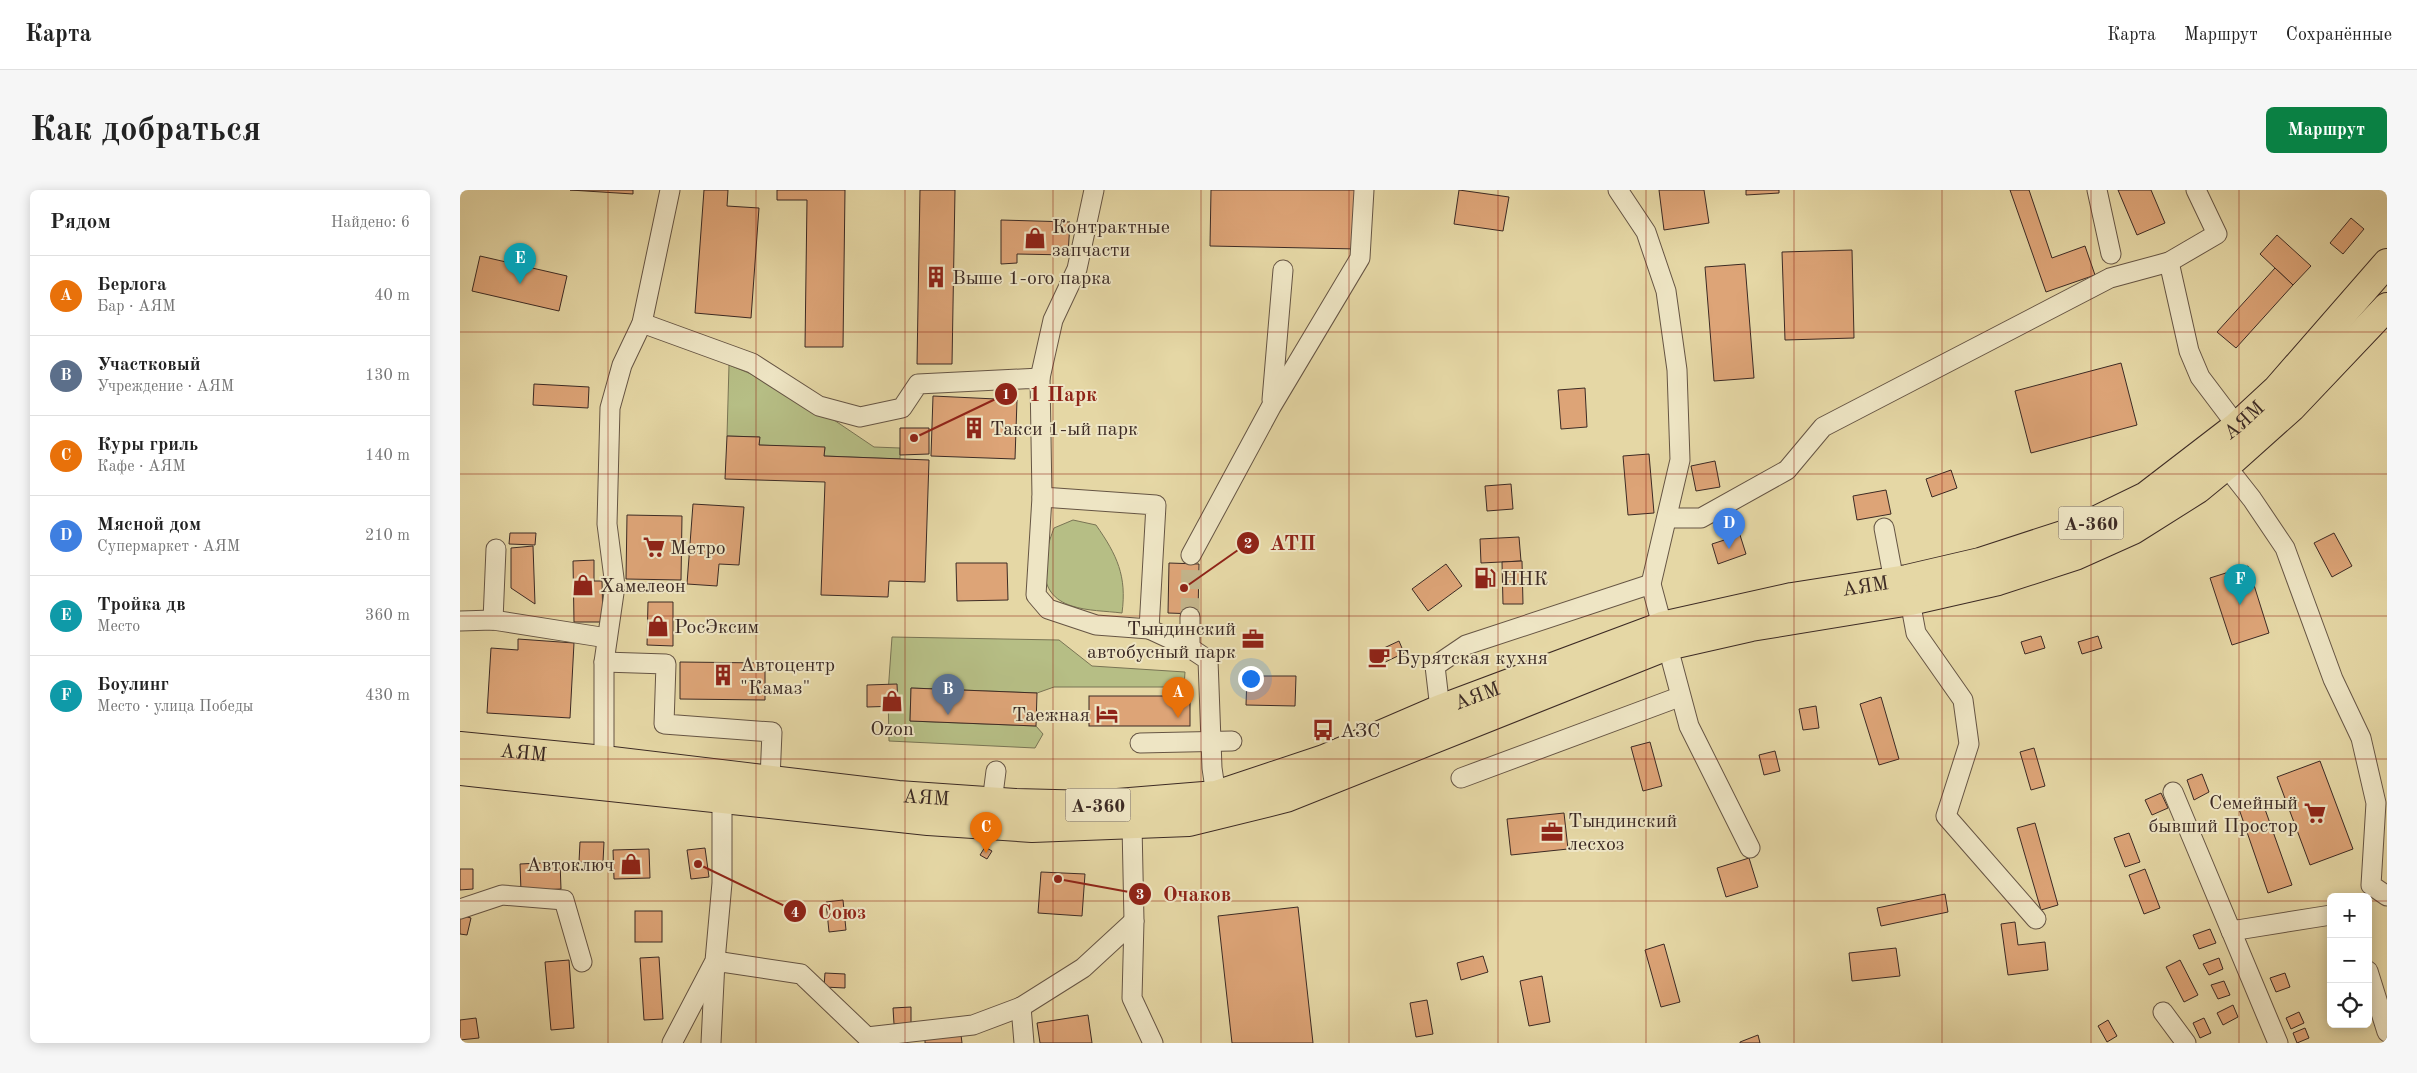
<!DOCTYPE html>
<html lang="ru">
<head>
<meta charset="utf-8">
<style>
  :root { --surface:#fff; --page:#f6f6f6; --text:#222; --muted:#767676; --line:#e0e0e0; --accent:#0b8043 }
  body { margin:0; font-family:"Old Standard TT",serif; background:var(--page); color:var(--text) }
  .controls { position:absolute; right:15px; bottom:15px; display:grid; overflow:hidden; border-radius:8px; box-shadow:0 2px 12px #0003 }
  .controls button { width:45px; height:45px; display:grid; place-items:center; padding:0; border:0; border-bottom:1px solid var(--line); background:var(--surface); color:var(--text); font:25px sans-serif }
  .you { position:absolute; left:790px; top:488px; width:18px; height:18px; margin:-12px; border:4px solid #fff; border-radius:50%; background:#1a73e8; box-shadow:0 0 0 8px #1a73e833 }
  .badge { display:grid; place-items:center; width:32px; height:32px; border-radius:50%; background:var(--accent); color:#fff; font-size:16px; font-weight:700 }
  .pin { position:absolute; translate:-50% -41px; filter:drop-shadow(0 1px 2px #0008) }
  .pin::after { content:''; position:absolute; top:26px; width:18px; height:15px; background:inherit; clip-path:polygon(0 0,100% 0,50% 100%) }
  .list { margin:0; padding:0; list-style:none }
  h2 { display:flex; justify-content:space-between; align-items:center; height:65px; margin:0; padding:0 20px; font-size:21px }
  h2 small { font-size:16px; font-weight:400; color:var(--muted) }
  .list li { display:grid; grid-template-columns:32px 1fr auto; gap:15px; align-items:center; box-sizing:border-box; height:80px; padding:0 20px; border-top:1px solid var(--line) }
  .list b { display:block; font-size:19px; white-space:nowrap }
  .list p { margin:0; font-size:16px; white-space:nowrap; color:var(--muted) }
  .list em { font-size:16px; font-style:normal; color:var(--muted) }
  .icon { flex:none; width:28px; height:28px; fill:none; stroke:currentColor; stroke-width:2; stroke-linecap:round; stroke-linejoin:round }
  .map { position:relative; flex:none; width:1927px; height:853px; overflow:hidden; border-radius:8px }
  header { display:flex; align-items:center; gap:30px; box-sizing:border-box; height:70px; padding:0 25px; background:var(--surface); border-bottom:1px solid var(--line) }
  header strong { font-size:24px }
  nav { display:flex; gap:28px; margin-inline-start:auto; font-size:18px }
  .intro { display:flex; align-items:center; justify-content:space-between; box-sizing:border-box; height:120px; padding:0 30px }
  h1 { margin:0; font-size:35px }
  .button { padding:12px 22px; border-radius:8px; background:var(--accent); color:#fff; font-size:18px; font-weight:700 }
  main { display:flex; gap:30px; padding:0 30px }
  aside { flex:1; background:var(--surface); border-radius:8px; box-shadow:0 2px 12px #0003 }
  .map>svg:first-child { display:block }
  .green { fill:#b6be85; stroke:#797454 }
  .building { fill:#dda477; stroke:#3c2a24 }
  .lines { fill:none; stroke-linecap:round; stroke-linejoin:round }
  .minor-tunnel { stroke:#c3b48b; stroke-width:19; stroke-dasharray:19 9; stroke-linecap:butt }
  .minor-casing { stroke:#654; stroke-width:21 }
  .highway-casing { stroke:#3c2a24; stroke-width:30 }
  .minor { stroke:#eee5c4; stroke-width:19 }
  .highway { stroke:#e5d7a5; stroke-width:28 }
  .grid { fill:none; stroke:#8f2418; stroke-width:1; stroke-opacity:0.55 }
  .labels { text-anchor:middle; stroke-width:4; stroke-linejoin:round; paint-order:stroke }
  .shield { fill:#eee5c4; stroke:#716254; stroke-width:1 }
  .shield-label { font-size:19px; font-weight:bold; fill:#3c2a24 }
  .poi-label { font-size:20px; fill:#3c2a24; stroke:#eee5c4; text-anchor:start }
  .street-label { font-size:20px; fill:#3c2a24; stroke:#eee5c4 }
  .leader { fill:none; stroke:#8f2418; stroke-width:2 }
  .callout-dot { fill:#8f2418; stroke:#eee5c4; stroke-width:2 }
  .mark-label { font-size:15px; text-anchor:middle; font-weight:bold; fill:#fff }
  .callout-label { font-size:21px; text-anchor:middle; font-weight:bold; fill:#8f2418; stroke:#eee5c4; stroke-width:4; stroke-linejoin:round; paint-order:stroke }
</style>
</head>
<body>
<header>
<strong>Карта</strong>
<nav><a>Карта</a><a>Маршрут</a><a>Сохранённые</a></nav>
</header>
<div class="intro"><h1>Как добраться</h1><a class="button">Маршрут</a></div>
<main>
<aside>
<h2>Рядом<small>Найдено: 6</small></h2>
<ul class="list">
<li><span class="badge" style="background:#e8710a">A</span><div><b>Берлога</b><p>Бар · АЯМ</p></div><em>40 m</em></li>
<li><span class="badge" style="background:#5c6f8a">B</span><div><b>Участковый</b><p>Учреждение · АЯМ</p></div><em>130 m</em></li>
<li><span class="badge" style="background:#e8710a">C</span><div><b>Куры гриль</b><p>Кафе · АЯМ</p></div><em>140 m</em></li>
<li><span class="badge" style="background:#3f7fe0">D</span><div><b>Мясной дом</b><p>Супермаркет · АЯМ</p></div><em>210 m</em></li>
<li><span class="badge" style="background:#0f9aa8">E</span><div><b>Тройка дв</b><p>Место</p></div><em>360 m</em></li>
<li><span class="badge" style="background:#0f9aa8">F</span><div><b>Боулинг</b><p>Место · улица Победы</p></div><em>430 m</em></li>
</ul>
</aside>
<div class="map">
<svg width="1927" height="853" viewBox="0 0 1927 853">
  <rect width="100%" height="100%" fill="#e5d7a5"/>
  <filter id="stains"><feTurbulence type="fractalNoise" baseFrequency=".004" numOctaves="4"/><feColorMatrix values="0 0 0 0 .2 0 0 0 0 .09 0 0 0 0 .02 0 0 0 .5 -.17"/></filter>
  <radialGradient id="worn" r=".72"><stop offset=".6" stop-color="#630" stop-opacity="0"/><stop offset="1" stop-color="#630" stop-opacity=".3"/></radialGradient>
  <g class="green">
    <polygon points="269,175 301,188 371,228 414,257 440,258 440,269 364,266 365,258 299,255 299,247 267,246"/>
    <path d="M613,330L636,335C657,365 667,386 662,423C646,421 627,421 612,416C574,404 583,367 594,338Z"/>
    <polygon points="432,447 599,450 632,476 725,482 724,497 594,497 577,503 451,498 450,531 576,536 583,544 575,558 429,551 428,503"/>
  </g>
  <g class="building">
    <polygon points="110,0 173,0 173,4"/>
    <polygon points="244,0 268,0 267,16 299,18 291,128 235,123"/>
    <polygon points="317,0 385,0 383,157 345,157 347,10 317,10"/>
    <polygon points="460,0 495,0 492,174 457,174"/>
    <polygon points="751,0 899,0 898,59 750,56"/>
    <polygon points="999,0 1049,7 1043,41 994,34"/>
    <polygon points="1199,0 1244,0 1249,33 1204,40"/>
    <polygon points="1286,0 1319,0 1319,3 1286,5"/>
    <polygon points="1550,0 1569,0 1592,68 1625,56 1635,85 1586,102"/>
    <polygon points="1658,0 1691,0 1705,33 1677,45"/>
    <polygon points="1891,28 1904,39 1883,64 1870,53"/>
    <polygon points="541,30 610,32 608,65 557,64 557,73 541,74"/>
    <polygon points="1817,45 1851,76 1833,95 1800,64"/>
    <polygon points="1392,60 1394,148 1325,150 1322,62"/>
    <polygon points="20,66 107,86 99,121 12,101"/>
    <polygon points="1285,74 1294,188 1254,191 1245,77"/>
    <polygon points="1815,78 1833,95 1776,158 1757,142"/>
    <polygon points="1661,173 1677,235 1571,263 1555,201"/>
    <polygon points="74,194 129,197 128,218 73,215"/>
    <polygon points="1125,198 1127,237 1101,239 1098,200"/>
    <polygon points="473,206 557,210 555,269 471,266"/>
    <polygon points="440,238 469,238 469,264 440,265"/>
    <polygon points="267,246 300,247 299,255 365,257 364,266 469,270 465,392 429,391 428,407 361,405 365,292 265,289"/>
    <polygon points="1189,264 1194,323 1168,325 1163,266"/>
    <polygon points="1255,271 1260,297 1236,301 1231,276"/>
    <polygon points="1491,280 1497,298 1472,307 1466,289"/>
    <polygon points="1051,294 1053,319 1027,321 1025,296"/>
    <polygon points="1426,300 1431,324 1397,330 1393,306"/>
    <polygon points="233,314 284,317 279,375 259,374 257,396 227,394"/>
    <polygon points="167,325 222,326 221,390 166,389"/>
    <polygon points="50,343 76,343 75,355 49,354"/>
    <polygon points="1874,343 1892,376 1872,387 1854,353"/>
    <polygon points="1280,345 1286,364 1258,374 1252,354"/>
    <polygon points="1059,347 1061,371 1021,373 1020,349"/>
    <polygon points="73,356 75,414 51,398 51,358"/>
    <polygon points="134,370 134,391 142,391 143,432 114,432 113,371"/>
    <polygon points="1062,371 1063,414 1043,414 1042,372"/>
    <polygon points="496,373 547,373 548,410 497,411"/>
    <polygon points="709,373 739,374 738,424 708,423"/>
    <polygon points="986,374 1002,396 968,421 952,399"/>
    <polygon points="1788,376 1809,443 1772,455 1750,388"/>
    <polygon points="188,412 213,412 213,456 187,455"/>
    <polygon points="1581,446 1585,458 1565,464 1561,452"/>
    <polygon points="1638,446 1642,458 1622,464 1618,452"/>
    <polygon points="58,449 114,453 110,528 27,523 31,458 58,460"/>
    <polygon points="939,451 944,463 917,476 911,464"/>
    <polygon points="220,472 305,473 305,510 220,509"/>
    <polygon points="787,486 836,486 835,516 786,515"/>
    <polygon points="437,494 438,516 407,517 407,495"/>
    <polygon points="451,498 577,503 576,536 450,531"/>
    <rect x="629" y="506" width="101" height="30"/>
    <polygon points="1421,507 1439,569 1419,575 1400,514"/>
    <polygon points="1356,516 1359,538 1343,540 1339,519"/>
    <polygon points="1190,552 1202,596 1183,601 1171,557"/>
    <polygon points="1574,558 1585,596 1571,600 1560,562"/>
    <polygon points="1315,561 1320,581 1304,585 1299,565"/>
    <polygon points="1860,571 1893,659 1850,675 1817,587"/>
    <polygon points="1742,584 1749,602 1734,610 1727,590"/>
    <polygon points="1701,603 1708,618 1692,625 1685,610"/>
    <polygon points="1801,608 1832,695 1808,703 1778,616"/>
    <polygon points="1104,623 1108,659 1051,665 1047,629"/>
    <polygon points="1575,633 1598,715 1581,720 1557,638"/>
    <polygon points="1669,643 1680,672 1665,677 1654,648"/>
    <polygon points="120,652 144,652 143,672 119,672"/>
    <polygon points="525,657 532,661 527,669 520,665"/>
    <polygon points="245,658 249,687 231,689 227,660"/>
    <polygon points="189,659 190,688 154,689 153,660"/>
    <polygon points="1289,668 1298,697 1266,707 1257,678"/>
    <polygon points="100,672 101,699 61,701 60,674"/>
    <polygon points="0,679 13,679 13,699 0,700"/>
    <polygon points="1685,679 1700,718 1684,724 1669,685"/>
    <polygon points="581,682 625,684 622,726 578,723"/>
    <polygon points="1485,704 1488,722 1421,736 1417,718"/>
    <polygon points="383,710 386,740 369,742 366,712"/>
    <polygon points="838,717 853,853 772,853 758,726"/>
    <rect x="175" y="721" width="27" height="31"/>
    <polygon points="0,725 11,728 7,745 0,744"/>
    <polygon points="1555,732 1558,755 1585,752 1588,780 1548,785 1541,734"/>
    <polygon points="1750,739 1756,753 1739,759 1733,745"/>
    <polygon points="1204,754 1220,812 1201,817 1185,760"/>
    <polygon points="1436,758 1440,786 1392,791 1389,763"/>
    <polygon points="1023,766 1028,782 1001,790 997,773"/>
    <polygon points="199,767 203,829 184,830 180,768"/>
    <polygon points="1759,768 1763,779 1749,785 1743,774"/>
    <polygon points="109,770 114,838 91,840 85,772"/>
    <polygon points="1720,770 1738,805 1724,812 1706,777"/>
    <polygon points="365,783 385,784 385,798 364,797"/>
    <polygon points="1825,783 1830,797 1816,802 1810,788"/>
    <polygon points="1082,786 1090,832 1069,836 1060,791"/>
    <polygon points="1764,791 1770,805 1758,809 1751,795"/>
    <polygon points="967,810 973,844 956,847 950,813"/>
    <polygon points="1773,815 1778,827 1763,835 1757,823"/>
    <polygon points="451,817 451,833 434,834 433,818"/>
    <polygon points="1839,822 1844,833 1831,839 1826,828"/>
    <polygon points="628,825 632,853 580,853 577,833"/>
    <polygon points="16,828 19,848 0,850 0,830"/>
    <polygon points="1744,828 1751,843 1740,848 1733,833"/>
    <polygon points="1648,830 1657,846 1647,852 1638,836"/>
    <polygon points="1845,838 1849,848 1837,853 1833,843"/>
    <polygon points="501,845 502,853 465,853 465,849"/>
    <polygon points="1298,845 1300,853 1280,853 1280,852"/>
  </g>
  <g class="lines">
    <polyline class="minor-tunnel" points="730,427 731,365"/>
    <g class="minor-casing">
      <g id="minor">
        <polyline points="1158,0 1186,42 1206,101 1217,180 1220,270 1191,394 1229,536 1290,658"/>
        <polyline points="1637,0 1651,64"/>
        <polyline points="1709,72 1729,161 1740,187 1777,236"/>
        <polyline points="182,133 292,173 359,216 400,227 442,218 458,194 580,188 582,307 696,315 689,439 730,458 748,470 752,578 756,605"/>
        <polyline points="580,188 593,130 617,79 634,0"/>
        <polyline points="812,210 823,80"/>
        <polyline points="1766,276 1792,309 1825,358 1873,489 1901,548 1916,613 1911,695 1927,706"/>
        <polyline points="582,307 576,405 588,419 636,435 689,439"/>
        <polyline points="1207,328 1241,328 1327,280 1363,237 1650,88 1709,72 1757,44 1736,0"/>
        <polyline points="1424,338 1434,391"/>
        <polyline points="731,365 811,217 900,68 904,0"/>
        <polyline points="1450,411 1456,443 1503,510 1509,554 1486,626 1576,729"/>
        <polyline points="730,427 730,458"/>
        <polyline points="33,430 36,359"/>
        <polyline points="0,431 33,430 147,448"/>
        <polyline points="144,472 206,474 204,534 312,542 310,589"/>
        <polyline points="980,519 975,476 1006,455 1191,394"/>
        <polyline points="680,553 772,551"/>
        <polyline points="144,570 144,472 155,396 147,334 150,218 162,175 182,133 210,0"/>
        <polyline points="1001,588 1219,507"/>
        <polyline points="1713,602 1818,853"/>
        <polyline points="532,612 536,581"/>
        <polyline points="672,635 674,731 672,808 693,853"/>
        <polyline points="0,719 42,705 104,710 122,772"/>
        <polyline points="1771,741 1871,725"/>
        <polyline points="1908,781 1927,842"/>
        <polyline points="1703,822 1726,853"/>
        <polyline points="212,853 255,771 262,693 262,597"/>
        <polyline points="251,853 255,771 341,784 407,847 513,835 561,817"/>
        <polyline points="564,853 561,817 623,778 674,731"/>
      </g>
    </g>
    <g class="highway-casing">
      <g id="highway">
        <path id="s1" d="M0,556L144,570L438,605L555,613L633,615L756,605L864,569L980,519L1202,436L1332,407L1447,389L1520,372L1612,342L1686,306L1777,236L1817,199L1927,73"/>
        <polyline points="0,581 468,631 572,638 729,632 826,608 1207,456 1291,437 1450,411 1538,391 1615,366 1673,340 1738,299 1766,276 1832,217 1927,117"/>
      </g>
    </g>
    <use href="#minor" class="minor"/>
    <use href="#highway" class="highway"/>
  </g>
  <path class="grid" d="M148,0V853M296,0V853M445,0V853M593,0V853M741,0V853M889,0V853M1038,0V853M1186,0V853M1334,0V853M1482,0V853M1631,0V853M1779,0V853M0,142H1927M0,284H1927M0,426H1927M0,569H1927M0,711H1871M1908,711H1927"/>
  <defs>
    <g id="shop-bare" transform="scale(1.725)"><path d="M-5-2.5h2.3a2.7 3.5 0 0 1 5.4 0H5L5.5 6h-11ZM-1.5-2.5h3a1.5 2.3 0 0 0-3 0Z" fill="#8f2418" stroke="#eee5c4" stroke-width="2.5" paint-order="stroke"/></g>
    <g id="building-bare" transform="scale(1.725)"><path d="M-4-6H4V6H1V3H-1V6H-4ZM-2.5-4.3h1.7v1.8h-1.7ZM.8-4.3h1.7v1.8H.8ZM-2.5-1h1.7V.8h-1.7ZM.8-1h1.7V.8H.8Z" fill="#8f2418" stroke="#eee5c4" stroke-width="2.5" paint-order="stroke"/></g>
    <g id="supermarket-bare" transform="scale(1.725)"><path d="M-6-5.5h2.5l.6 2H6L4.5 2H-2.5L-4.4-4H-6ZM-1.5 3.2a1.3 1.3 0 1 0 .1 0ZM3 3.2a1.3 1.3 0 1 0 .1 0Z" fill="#8f2418" stroke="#eee5c4" stroke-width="2.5" paint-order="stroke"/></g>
    <g id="fuel-bare" transform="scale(1.725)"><path d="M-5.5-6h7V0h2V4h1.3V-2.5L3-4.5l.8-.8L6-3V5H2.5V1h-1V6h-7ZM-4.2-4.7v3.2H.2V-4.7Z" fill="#8f2418" stroke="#eee5c4" stroke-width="2.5" paint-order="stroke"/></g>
    <g id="office-bare" transform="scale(1.725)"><path d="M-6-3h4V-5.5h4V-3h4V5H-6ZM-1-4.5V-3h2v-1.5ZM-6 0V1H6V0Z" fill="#8f2418" stroke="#eee5c4" stroke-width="2.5" paint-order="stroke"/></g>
    <g id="cafe-bare" transform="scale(1.725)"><path d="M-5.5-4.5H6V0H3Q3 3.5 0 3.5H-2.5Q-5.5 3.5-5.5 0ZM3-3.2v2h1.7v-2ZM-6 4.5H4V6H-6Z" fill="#8f2418" stroke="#eee5c4" stroke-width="2.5" paint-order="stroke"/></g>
    <g id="hotel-bare" transform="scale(1.725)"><path d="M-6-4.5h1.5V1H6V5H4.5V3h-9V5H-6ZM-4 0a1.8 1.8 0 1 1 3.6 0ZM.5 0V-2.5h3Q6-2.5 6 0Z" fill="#8f2418" stroke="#eee5c4" stroke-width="2.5" paint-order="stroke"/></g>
    <g id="bus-bare" transform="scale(1.725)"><path d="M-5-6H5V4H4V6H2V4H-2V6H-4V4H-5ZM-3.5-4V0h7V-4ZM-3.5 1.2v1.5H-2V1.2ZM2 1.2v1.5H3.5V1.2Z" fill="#8f2418" stroke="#eee5c4" stroke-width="2.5" paint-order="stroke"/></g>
  </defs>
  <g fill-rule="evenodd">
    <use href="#shop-bare" x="575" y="48"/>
    <use href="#building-bare" x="476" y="87"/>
    <use href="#building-bare" x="514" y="238"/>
    <use href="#supermarket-bare" x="194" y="357"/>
    <use href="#fuel-bare" x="1025" y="388"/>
    <use href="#shop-bare" x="123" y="395"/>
    <use href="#shop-bare" x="198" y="436"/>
    <use href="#office-bare" x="793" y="449"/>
    <use href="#cafe-bare" x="919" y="467"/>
    <use href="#building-bare" x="263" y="485"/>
    <use href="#shop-bare" x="432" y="511"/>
    <use href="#hotel-bare" x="647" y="524"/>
    <use href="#bus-bare" x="863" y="540"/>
    <use href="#supermarket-bare" x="1855" y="623"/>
    <use href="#office-bare" x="1092" y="642"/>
    <use href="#shop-bare" x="171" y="674"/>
  </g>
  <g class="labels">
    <g class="shield">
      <rect x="1598.5" y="316.5" width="65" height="33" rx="4"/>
      <rect x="605.5" y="598.5" width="65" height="33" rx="4"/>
    </g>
    <g class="shield-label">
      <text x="1631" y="340">А-360</text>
      <text x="638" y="622">А-360</text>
    </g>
    <g class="poi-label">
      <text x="592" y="43">Контрактные<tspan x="592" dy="23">запчасти</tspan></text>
      <text x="492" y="94">Выше 1-ого парка</text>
      <text x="530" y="245">Такси 1-ый парк</text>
      <text x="210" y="364">Метро</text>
      <text x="1042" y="395">ННК</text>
      <text x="140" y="402">Хамелеон</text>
      <text x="214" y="443">РосЭксим</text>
      <text x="776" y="445" text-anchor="end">Тындинский<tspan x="776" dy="23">автобусный парк</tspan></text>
      <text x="936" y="474">Бурятская кухня</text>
      <text x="280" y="481">Автоцентр<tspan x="280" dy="23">"Камаз"</tspan></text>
      <text x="630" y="531" text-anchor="end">Таежная</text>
      <text x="432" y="545" text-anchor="middle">Ozon</text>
      <text x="880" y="547">АЗС</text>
      <text x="1838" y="619" text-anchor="end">Семейный<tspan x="1838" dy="23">бывший Простор</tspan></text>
      <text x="1108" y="637">Тындинский<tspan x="1108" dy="23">лесхоз</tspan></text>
      <text x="154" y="681" text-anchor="end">Автоключ</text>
    </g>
    <g class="street-label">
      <text dy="7" stroke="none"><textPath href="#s1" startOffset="1864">АЯМ</textPath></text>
      <text dy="7" stroke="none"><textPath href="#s1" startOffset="1444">АЯМ</textPath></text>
      <text dy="7" stroke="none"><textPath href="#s1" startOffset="1039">АЯМ</textPath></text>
      <text dy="7" stroke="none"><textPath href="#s1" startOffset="64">АЯМ</textPath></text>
      <text dy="7" stroke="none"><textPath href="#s1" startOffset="469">АЯМ</textPath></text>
    </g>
  </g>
  <path class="leader" d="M454 248L546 204M724 398L788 353M598 689L680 704M238 674L335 721"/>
  <g class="callout-dot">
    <circle cx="454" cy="248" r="5"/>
    <circle cx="724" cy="398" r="5"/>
    <circle cx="598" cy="689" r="5"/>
    <circle cx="238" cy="674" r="5"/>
    <circle cx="546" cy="204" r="12"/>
    <circle cx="788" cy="353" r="12"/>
    <circle cx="680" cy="704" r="12"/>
    <circle cx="335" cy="721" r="12"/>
  </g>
  <g class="mark-label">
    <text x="546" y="209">1</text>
    <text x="788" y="358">2</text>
    <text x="680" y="709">3</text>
    <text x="335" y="727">4</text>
  </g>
  <g class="callout-label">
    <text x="603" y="211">1 Парк</text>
    <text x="833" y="360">АТП</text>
    <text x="737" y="711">Очаков</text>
    <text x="382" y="729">Союз</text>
  </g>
  <rect width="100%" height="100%" filter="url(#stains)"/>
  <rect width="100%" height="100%" fill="url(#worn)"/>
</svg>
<div class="controls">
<button>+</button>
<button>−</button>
<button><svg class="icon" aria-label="locate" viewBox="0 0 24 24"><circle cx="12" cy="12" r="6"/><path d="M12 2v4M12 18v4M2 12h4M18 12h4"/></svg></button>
</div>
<div class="you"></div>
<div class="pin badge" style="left:718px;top:528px;background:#e8710a">A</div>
<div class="pin badge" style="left:488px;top:525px;background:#5c6f8a">B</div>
<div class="pin badge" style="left:526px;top:663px;background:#e8710a">C</div>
<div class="pin badge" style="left:1269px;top:359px;background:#3f7fe0">D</div>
<div class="pin badge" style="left:60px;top:94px;background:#0f9aa8">E</div>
<div class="pin badge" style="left:1780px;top:415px;background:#0f9aa8">F</div>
</div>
</main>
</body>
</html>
